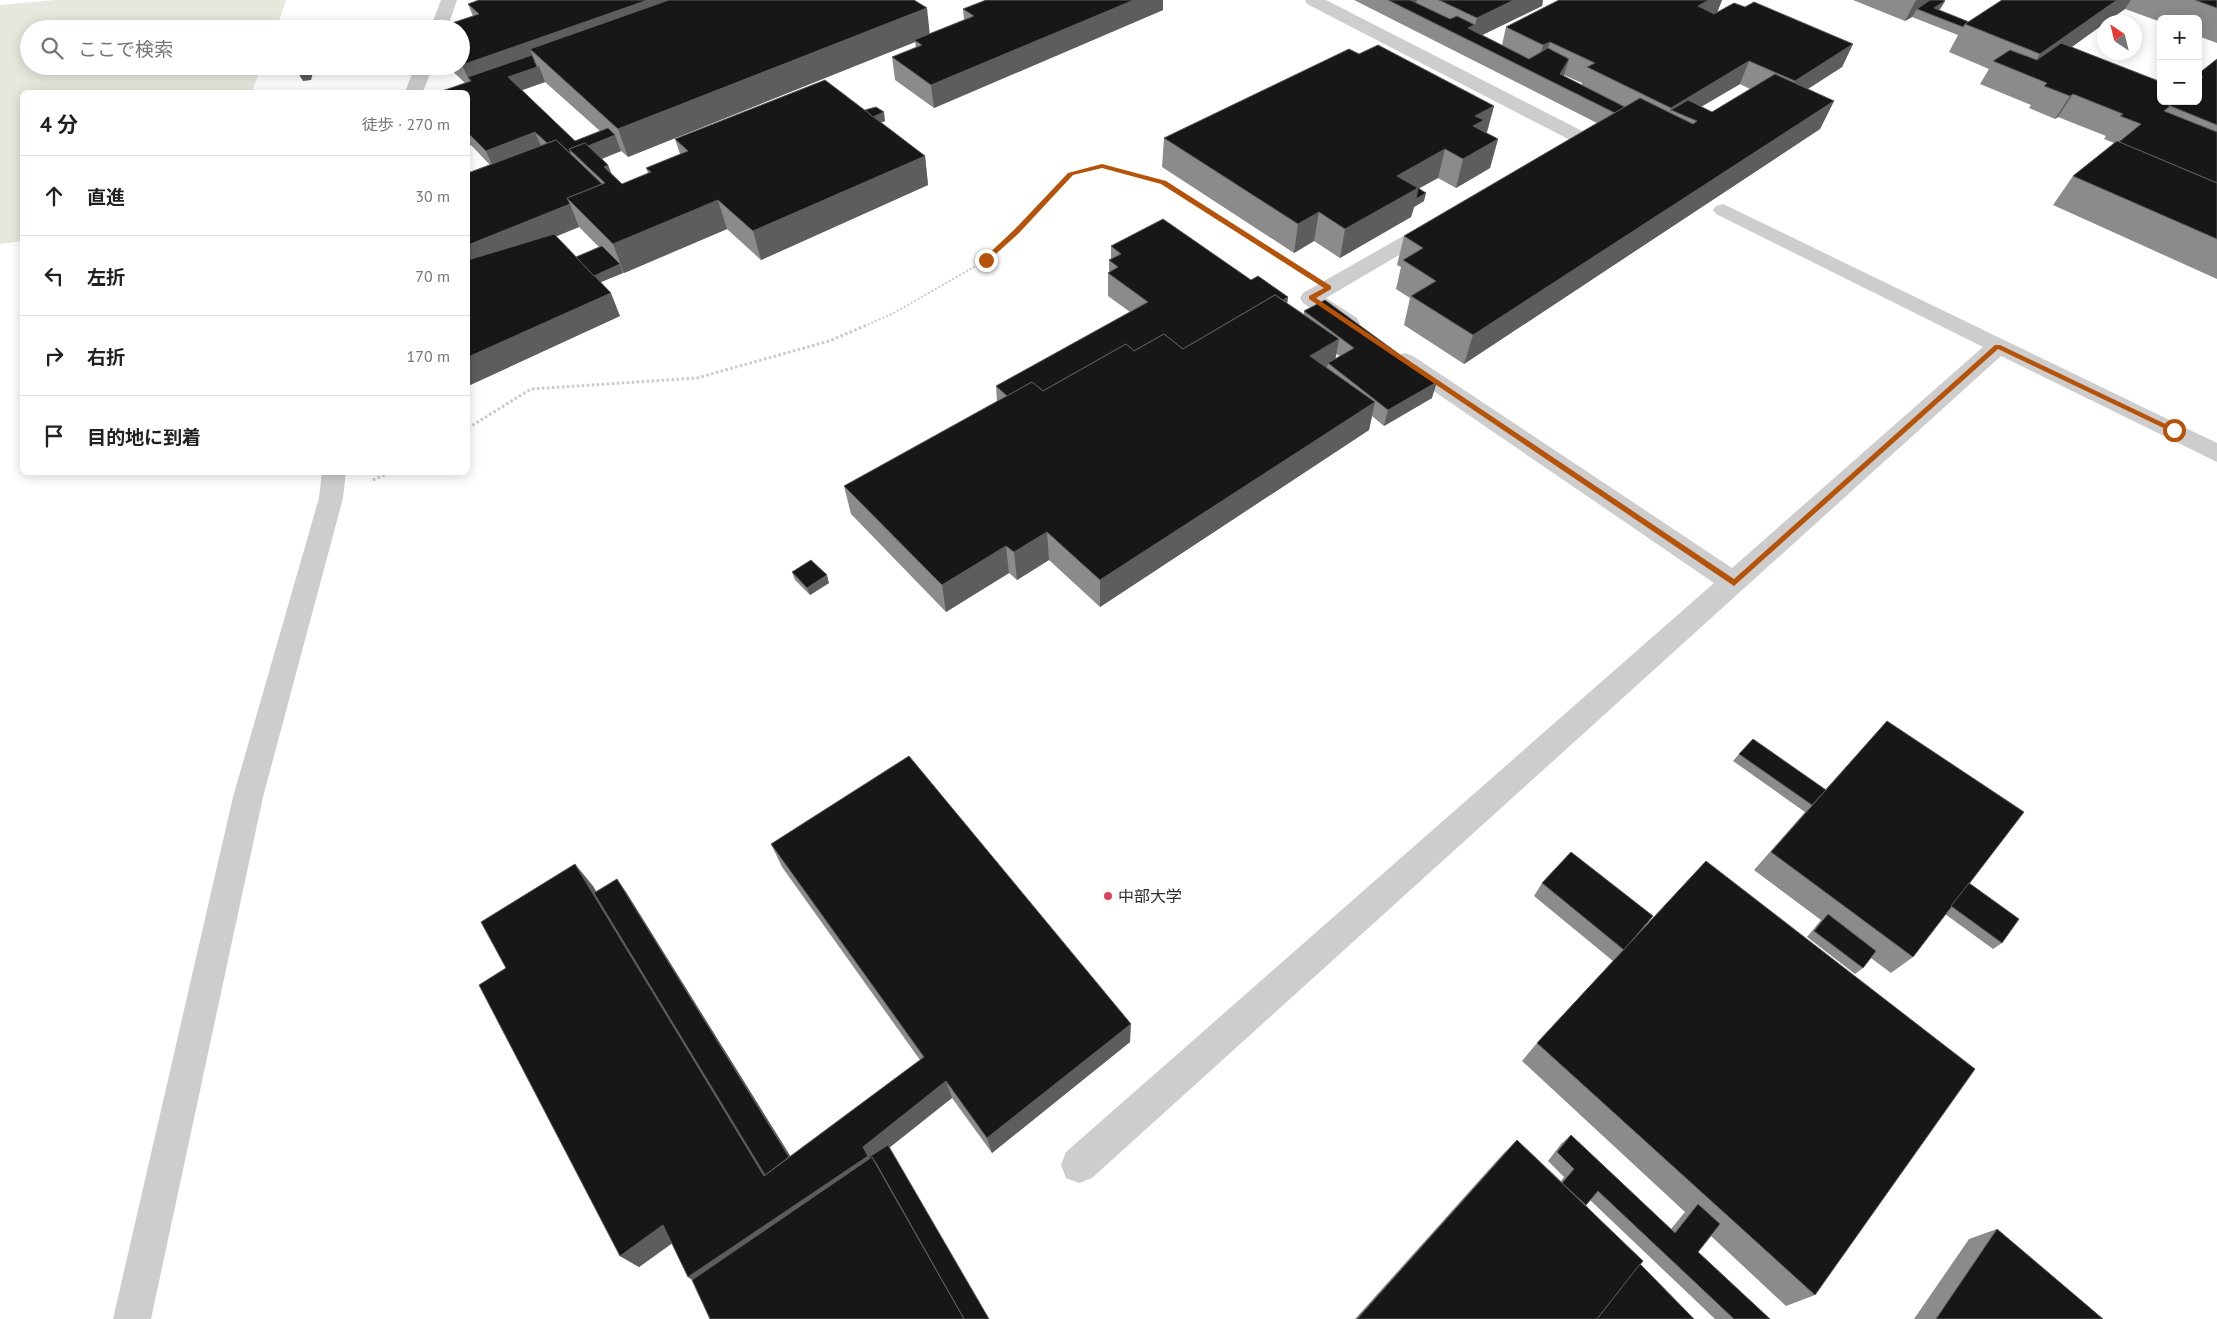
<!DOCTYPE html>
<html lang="ja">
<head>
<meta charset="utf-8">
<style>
  :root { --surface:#fff; --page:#f6f6f6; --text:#202124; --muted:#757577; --line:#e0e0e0 }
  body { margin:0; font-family:"PT Sans","Noto Sans JP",sans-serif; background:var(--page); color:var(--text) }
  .controls { position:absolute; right:15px; top:15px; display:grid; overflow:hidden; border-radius:8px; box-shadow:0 2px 12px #0003 }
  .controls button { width:45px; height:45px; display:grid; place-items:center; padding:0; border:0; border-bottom:1px solid var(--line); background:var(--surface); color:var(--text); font:25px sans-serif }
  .compass { position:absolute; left:2097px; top:15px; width:45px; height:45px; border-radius:50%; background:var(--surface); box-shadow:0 2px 12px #0003; rotate:325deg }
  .stop { position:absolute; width:15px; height:15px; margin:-11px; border:4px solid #b45309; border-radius:50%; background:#fff }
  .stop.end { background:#b45309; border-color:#fff; box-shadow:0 1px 5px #0008 }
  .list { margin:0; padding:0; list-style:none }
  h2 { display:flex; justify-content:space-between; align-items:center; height:65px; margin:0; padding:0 20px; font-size:21px }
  h2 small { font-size:16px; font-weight:400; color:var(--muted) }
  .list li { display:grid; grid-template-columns:32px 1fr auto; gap:15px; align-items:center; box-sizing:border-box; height:80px; padding:0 20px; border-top:1px solid var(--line) }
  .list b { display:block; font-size:19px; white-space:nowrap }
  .list em { font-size:16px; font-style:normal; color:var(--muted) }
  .icon { flex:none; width:28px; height:28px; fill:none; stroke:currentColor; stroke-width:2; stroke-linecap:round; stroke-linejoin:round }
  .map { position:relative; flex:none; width:2217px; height:1319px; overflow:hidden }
  .search { position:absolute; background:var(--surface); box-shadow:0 2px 12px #0003; left:20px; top:20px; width:450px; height:55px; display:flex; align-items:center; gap:12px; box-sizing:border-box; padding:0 18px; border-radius:28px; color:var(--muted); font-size:19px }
  .panel { position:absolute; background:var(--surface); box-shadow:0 2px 12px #0003; left:20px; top:90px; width:450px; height:385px; border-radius:8px }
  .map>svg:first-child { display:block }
  .green { fill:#e5e9dd }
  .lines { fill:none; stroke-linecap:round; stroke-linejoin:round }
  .path-far1 { stroke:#cacaca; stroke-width:2; stroke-dasharray:2 2; stroke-linecap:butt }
  .path { stroke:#cacaca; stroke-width:3; stroke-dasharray:2.5 2.5; stroke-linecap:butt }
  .minor { fill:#cdcdcd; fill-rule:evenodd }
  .wall { fill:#8b8b8b; fill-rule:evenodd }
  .shaded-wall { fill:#5d5d5d }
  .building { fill:#171717; stroke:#5d5d5d }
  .route { fill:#b45309 }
  .poi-dot { fill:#d9415b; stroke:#fff; stroke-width:2 }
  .labels { text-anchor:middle; stroke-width:5; stroke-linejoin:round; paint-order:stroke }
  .poi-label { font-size:16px; fill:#303030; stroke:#fff; text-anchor:start }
</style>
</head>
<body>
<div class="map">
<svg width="2217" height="1319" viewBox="0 0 2217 1319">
  <rect width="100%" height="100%" fill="#fff"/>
  <polygon class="green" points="54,0 286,0 276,29 29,29 29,66 261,66 252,92 22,92 22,241 0,244 0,5"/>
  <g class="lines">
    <polyline class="path-far1" points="864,326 892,314 986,260 1070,174 1102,166 1164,183 1295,266"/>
    <g class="path">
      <polyline points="468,428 531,389 697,378 829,341 867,325"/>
      <polyline points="373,480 391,472"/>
    </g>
    <g class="minor">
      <polygon points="441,0 457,0 447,29 430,29"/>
      <polygon points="1305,0 1326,0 1590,135 1592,139 1590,143 1576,143 1307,4"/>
      <polygon points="415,66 433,66 423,92 405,92"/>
      <polygon points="1723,204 2217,443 2217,462 2001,356 1092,1178 1079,1183 1066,1178 1061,1165 1066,1152 1714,583 1397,366 1394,361 1397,356 1405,353 1413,356 1732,568 1983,347 1716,214 1713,210 1716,206"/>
      <path d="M1433,221L1440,223L1443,227L1440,231L1326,298L1357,318L1360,323L1357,328C1338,333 1318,313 1303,303L1300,298L1303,293L1426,223Z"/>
      <polygon points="322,472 346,472 343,498 263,797 151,1319 113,1319 233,797 319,498"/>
    </g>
  </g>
  <g class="wall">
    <path d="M986,0H1163V10L934,108L895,80L892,57L916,48L915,42L628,157L621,151L602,159L608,165L611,173L622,184L648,173L646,168L680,154L675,139L865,110L885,121L881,122L925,156L928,185L761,260L727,229L624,273H623L601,282L620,316L468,386V173L490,165L471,145L468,146V92L465,83L447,66H461V29L473,16L468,4L930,34L964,20L963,9ZM545,82L600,131L575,141L522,90ZM579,227L599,247L576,257L556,236Z"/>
    <path d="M1354,0H1543L1542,6L1482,35L1502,45L1506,27L1559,0H1722L1717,12L1745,7L1853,44L1842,67L1808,89L1834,101L1820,129L1464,364L1404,325L1410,298L1396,289L1401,267L1397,265L1404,236L1597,123ZM1564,75L1582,83V85L1563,76ZM1740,84L1750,89L1712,112L1701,107Z"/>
    <polygon points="1853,0 1943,0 1945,1 1940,9 1939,10 1969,22 2002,0 2217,0 2217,43 2198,36 2198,19 2161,19 2161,22 2125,9 2106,22 2104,22 2072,47 2198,101 2198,74 2217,59 2217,279 2053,205 2073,176 2114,143 2104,139 2106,136 2058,117 2055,119 2029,108 2031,105 1980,84 1989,69 1949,52 1958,35 1912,17 1905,21"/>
    <polygon points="1359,54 1494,106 1487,133 1498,139 1490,168 1456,188 1438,178 1419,188 1424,201 1414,207 1411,217 1340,258 1314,241 1294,253 1162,167 1164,138"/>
    <path d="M1111,246L1251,280L1288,297L1287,303L1304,314V311L1432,398L1384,426L1372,416L1369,430L1100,607L1049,560L1017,580L1009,573L946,612L851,514L844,486L997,402L996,386L1130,312L1108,296V273L1109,272V260H1111ZM1336,354L1340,356L1335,359Z"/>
    <polygon points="792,572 829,583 810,595 795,580"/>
    <polygon points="1887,721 1969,883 2002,943 1993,949 1945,914 1913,957 1891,973 1871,958 1863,968 1855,974 1807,937 1821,920 1754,870 1805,812 1733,761 1739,754 1825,790"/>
    <polygon points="771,844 1130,1042 992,1153 952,1098 692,1280 688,1277 672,1243 639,1267 620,1256 506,968 593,886 596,892 617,879 626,892 790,1156 920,1060 782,867"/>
    <polygon points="1542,883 1627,945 1815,1295 1786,1306 1711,1236 1698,1252 1770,1319 1715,1319 1590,1200 1586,1205 1640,1264 1694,1319 1355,1319 1502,1155 1517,1140 1561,1181 1564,1177 1548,1161 1561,1144 1571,1135 1671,1229 1685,1212 1522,1061 1537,1043 1613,961 1534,896"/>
    <polygon points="1997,1229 2103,1319 1914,1319 1969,1239"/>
  </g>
  <g class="shaded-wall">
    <polygon points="648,0 753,0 530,49 537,67 539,66 545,82 514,93 471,81 468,77 475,93 462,65"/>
    <polygon points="1134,0 1163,0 1163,10 934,108 931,85"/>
    <polygon points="1411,0 1417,0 1414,12"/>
    <polygon points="1514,0 1543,0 1542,6 1470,41 1468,28 1475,25 1477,18"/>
    <polygon points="1709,0 1722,0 1717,13 1689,29 1698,6"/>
    <polygon points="1916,0 1939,0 1917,9 1912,17 1905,21"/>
    <polygon points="2117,0 2131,0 2125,9 2106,22 2104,22 2104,24 2031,76 2027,75 2040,54"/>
    <polygon points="1945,1 1940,9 1931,15 1934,8"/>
    <polygon points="927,8 930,36 914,40 915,42 628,157 618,129"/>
    <polygon points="1550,42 1543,64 1537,68 1543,45"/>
    <polygon points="1853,44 1842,67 1784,104 1795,81"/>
    <polygon points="1569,59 1564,75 1558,85 1560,74"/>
    <polygon points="1749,61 1740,84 1685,116 1671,110 1662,131 1671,108"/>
    <polygon points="308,66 315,66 311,80 303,81 298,73"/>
    <polygon points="2073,94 2058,117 2055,119 2070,96"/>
    <polygon points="1834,101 1820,129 1464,364 1473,335"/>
    <polygon points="1494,106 1486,134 1466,155 1475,116"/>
    <polygon points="884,112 885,121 868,128 866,119"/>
    <polygon points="535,132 542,148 493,167 486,151"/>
    <polygon points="615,135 621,151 586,165 573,152"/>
    <polygon points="468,138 471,145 468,146"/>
    <polygon points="1498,139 1490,168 1456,188 1463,159"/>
    <polygon points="1445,149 1438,178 1418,189 1426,193 1424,201 1414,207 1411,217 1340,258 1345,229 1397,176"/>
    <polygon points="925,156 928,185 761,260 753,231"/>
    <polygon points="608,165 619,194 604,167"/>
    <polygon points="718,200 727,229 624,273 613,244"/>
    <polygon points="570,204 579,227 470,272 468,267 468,245"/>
    <polygon points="1319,212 1314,241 1294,253 1298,224"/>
    <polygon points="620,264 623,273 591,286 588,278"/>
    <polygon points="611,293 620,316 468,386 468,357"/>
    <polygon points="1288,297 1285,320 1278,303"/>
    <polygon points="1339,339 1334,367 1328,363 1326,372 1310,356"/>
    <polygon points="1437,382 1432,398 1384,426 1388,410"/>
    <polygon points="1375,402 1369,430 1100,607 1100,580"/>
    <polygon points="1047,532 1049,560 1017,580 1014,552"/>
    <polygon points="1006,546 1009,573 946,612 942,585"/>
    <polygon points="827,575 829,583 810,595 807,588"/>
    <polygon points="575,864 593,886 771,1181 794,1165 617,879 626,892 801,1173 777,1190 764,1176"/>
    <polygon points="1131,1024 1130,1042 992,1153 987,1138"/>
    <polygon points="946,1081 952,1098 874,1160 705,1288 688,1277 863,1147"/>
    <polygon points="663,1225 681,1237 639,1267 620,1256"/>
  </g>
  <g class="building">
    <polygon points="479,0 648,0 462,65 461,64 461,29 434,29 479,14 468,4"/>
    <polygon points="669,0 914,0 927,8 618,129 530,49"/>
    <polygon points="986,0 1134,0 931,85 892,57 922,45 914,40 974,16 963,9"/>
    <polygon points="1388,0 1411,0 1410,0 1450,19 1457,16 1475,25 1468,28 1529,59 1548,48 1569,59 1560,74 1625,107 1615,113"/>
    <polygon points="1439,0 1514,0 1477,18"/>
    <polygon points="1559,0 1709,0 1698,6 1714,14 1734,3 1745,7 1754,2 1853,44 1795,81 1749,61 1671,108 1587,67 1595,63 1550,42 1543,45 1506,27"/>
    <polygon points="1930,0 1943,0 1945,1 1934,8 1969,22 1965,24 1963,27 1917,9"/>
    <polygon points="2002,0 2117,0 2040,54 1965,24"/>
    <polygon points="2195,0 2217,0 2217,8"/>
    <polygon points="2061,43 2161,82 2161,101 2174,101 2168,105 2170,106 2164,111 2217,132 2217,183 2119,142 2141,124 2120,116 2123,114 2073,94 2070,96 2044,86 2047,83 1993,61 2010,50 2037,60"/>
    <polygon points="1378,45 1494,106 1475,116 1484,120 1473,126 1498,139 1463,159 1445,149 1397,176 1418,188 1345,229 1319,212 1298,224 1164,138 1349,49 1359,54"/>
    <polygon points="532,55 537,67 508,77 575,141 608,128 615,135 588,146 585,143 569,149 571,153 570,153 556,140 547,143 535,132 486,151 468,133 468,92 439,92 471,81 468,77"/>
    <polygon points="2217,59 2217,125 2168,105 2174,101 2198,101 2198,81 2203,77 2198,75 2198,74"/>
    <polygon points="300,66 308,66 306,72 298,73"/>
    <polygon points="1775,74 1834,101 1473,335 1411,296 1436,281 1403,260 1423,248 1404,236 1640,98 1693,124 1697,121 1671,110 1688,100 1712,112"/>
    <polygon points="825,80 925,156 753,231 718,200 613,244 567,198 605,183 569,149 585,143 608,165 604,167 622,184 651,172 646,168 688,151 675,139"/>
    <polygon points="876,107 884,112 873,117 865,110"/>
    <polygon points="556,140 602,184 567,198 570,204 468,245 468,173"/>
    <polygon points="2117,141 2217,183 2217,239 2073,176"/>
    <polygon points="1418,188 1426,193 1416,199"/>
    <polygon points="1163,219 1251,280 1258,276 1288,297 1283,300 1275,295 1183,349 1164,334 1134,351 1126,344 1043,391 1032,382 1007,396 996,386 1148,302 1108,273 1118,267 1109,260 1121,254 1111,246"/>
    <polygon points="554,234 611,293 468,357 468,260"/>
    <polygon points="602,246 620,264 594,276 576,257"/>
    <polygon points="1275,295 1339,339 1310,356 1375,402 1100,580 1047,532 1014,552 1006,546 942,585 844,486 1032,382 1043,391 1126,344 1134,351 1164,334 1183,349"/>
    <polygon points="1325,300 1437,382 1388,410 1328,363 1354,348 1304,311"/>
    <polygon points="811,560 827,575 807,588 792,572"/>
    <polygon points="1887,721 2024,812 1913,957 1771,852"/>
    <polygon points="1753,739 1826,790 1812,805 1739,754"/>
    <polygon points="909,756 1131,1024 987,1138 946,1081 863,1147 868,1156 688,1277 663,1225 620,1256 479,985 506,968 481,922 575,864 764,1176 924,1057 771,844"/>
    <polygon points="1571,852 1653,916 1624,950 1542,883"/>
    <polygon points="1706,861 1975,1069 1815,1295 1537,1043"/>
    <polygon points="617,879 789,1157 765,1175 594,893"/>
    <polygon points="1969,883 2019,919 2002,943 1951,906"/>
    <polygon points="1828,914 1876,951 1863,968 1814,931"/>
    <polygon points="1571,1135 1675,1233 1698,1204 1720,1224 1698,1252 1770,1319 1734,1319 1598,1191 1586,1205 1562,1183 1574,1169 1557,1152"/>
    <polygon points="1517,1140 1643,1261 1597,1319 1357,1319"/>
    <polygon points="888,1145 989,1319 964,1319 877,1165 872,1157 870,1159 869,1157"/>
    <polygon points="872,1157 964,1319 710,1319 692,1280"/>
    <polygon points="1997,1229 2103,1319 1936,1319"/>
    <polygon points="1640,1264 1694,1319 1597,1319"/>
  </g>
  <polygon class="route" points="1102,164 1166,181 1331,286 1331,289 1316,298 1734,579 1995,345 2000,345 2178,430 2172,432 1998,349 1734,586 1309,299 1309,296 1324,288 1161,184 1102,168 1073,175 1019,233 988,261 983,261 983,259 1014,230 1068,173"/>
  <circle class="poi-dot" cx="1108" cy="896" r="5"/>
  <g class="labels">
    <g class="poi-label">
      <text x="1118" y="902">中部大学</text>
    </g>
  </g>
</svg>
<div class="controls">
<button>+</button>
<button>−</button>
</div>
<svg class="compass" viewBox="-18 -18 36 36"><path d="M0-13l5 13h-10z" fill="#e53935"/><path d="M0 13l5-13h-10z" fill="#757577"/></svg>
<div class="stop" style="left:2174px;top:430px"></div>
<div class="stop end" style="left:986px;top:260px"></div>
<div class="search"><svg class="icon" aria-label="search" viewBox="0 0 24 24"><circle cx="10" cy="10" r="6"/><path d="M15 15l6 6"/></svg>ここで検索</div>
<section class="panel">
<h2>4 分<small>徒歩 · 270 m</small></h2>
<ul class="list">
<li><svg class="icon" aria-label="ahead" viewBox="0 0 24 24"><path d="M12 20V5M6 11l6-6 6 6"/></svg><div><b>直進</b></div><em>30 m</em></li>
<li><svg class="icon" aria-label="left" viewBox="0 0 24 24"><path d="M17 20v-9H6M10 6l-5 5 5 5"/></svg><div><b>左折</b></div><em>70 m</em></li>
<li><svg class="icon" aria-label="right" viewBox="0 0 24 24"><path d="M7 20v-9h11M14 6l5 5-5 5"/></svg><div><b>右折</b></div><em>170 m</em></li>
<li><svg class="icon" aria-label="arrive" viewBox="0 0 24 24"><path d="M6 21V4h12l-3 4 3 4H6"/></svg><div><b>目的地に到着</b></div></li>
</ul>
</section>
</div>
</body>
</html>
